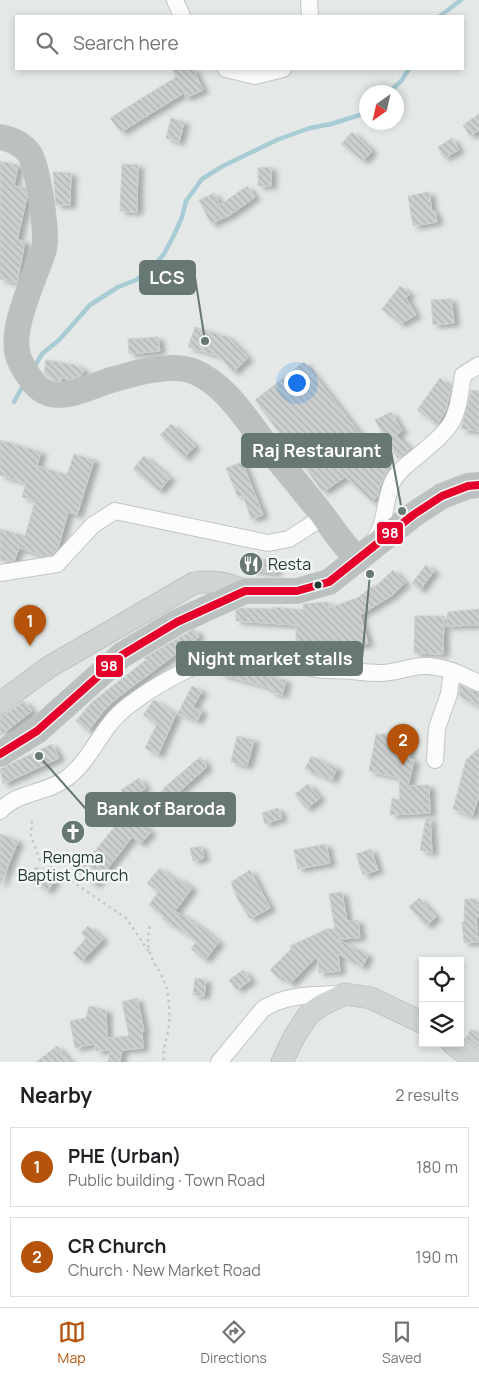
<!DOCTYPE html>
<html lang="en">
<head>
<meta charset="utf-8">
<style>
  :root { --surface:#fff; --page:#f6f6f6; --text:#202124; --muted:#757577; --line:#e0e0e0; --accent:#b45309 }
  body { margin:0; font-family:Manrope,sans-serif; background:var(--page); color:var(--text) }
  .controls { position:absolute; right:15px; bottom:15px; display:grid; overflow:hidden; border-radius:0px; box-shadow:0 2px 8px #0003 }
  .controls button { width:45px; height:45px; display:grid; place-items:center; padding:0; border:0; border-bottom:1px solid var(--line); background:var(--surface); color:var(--text); font:25px sans-serif }
  .compass { position:absolute; left:359px; top:85px; width:45px; height:45px; border-radius:50%; background:var(--surface); box-shadow:0 2px 8px #0003; rotate:214deg }
  .you { position:absolute; left:296px; top:382px; width:18px; height:18px; margin:-12px; border:4px solid #fff; border-radius:50%; background:#1a73e8; box-shadow:0 0 0 8px #1a73e833 }
  .badge { display:grid; place-items:center; width:32px; height:32px; border-radius:50%; background:var(--accent); color:#fff; font-size:16px; font-weight:700 }
  .pin { position:absolute; translate:-50% -41px; filter:drop-shadow(0 1px 2px #0008) }
  .pin::after { content:''; position:absolute; top:26px; width:18px; height:15px; background:inherit; clip-path:polygon(0 0,100% 0,50% 100%) }
  .list { margin:0; padding:0; list-style:none }
  h2 { display:flex; justify-content:space-between; align-items:center; height:65px; margin:0; padding:0 20px; font-size:21px }
  h2 small { font-size:16px; font-weight:400; color:var(--muted) }
  .list li { display:grid; grid-template-columns:32px 1fr auto; gap:15px; align-items:center; box-sizing:border-box; height:80px; margin:0 10px 10px; padding:0 10px; border:1px solid var(--line); border-radius:0px }
  .list b { display:block; font-size:19px; white-space:nowrap }
  .list p { margin:0; font-size:16px; white-space:nowrap; color:var(--muted) }
  .list em { font-size:16px; font-style:normal; color:var(--muted) }
  .icon { flex:none; width:28px; height:28px; fill:none; stroke:currentColor; stroke-width:2; stroke-linecap:round; stroke-linejoin:round }
  .map { position:relative; flex:none; width:479px; height:1062px; overflow:hidden }
  .search { position:absolute; background:var(--surface); box-shadow:0 2px 8px #0003; left:15px; right:15px; top:15px; height:55px; display:flex; align-items:center; gap:12px; box-sizing:border-box; padding:0 18px; border-radius:0px; color:var(--muted); font-size:19px }
  .sheet { height:245px; background:var(--surface) }
  nav { display:flex; justify-content:space-around; align-items:center; box-sizing:border-box; height:70px; border-top:1px solid var(--line); background:var(--surface); font-size:14px; color:var(--muted) }
  nav a { display:grid; justify-items:center; gap:2px }
  nav .on { color:var(--accent) }
  .map>svg:first-child { display:block }
  .lines { fill:none; stroke-linecap:round; stroke-linejoin:round }
  .stream { stroke:#a9cbd3; stroke-width:4.5 }
  .building { fill:url(#building-back-hatch); stroke:#cdd1d0; filter:url(#shadow) }
  .minor-casing { stroke:#c1c6c4; stroke-width:18 }
  .major-casing { stroke:#bdc4c2; stroke-width:23 }
  .highway-casing { stroke:#bdc4c2; stroke-width:26 }
  .path { stroke:#c1c9c5; stroke-width:2.5; stroke-dasharray:2.5 4; stroke-linecap:butt }
  .minor { stroke:#fbfcfb; stroke-width:16 }
  .major { stroke:#ced5d3; stroke-width:21 }
  .highway { stroke:#bbc1c0; stroke-width:24 }
  .bus-1-casing { stroke:#f2f7f5; stroke-width:11 }
  .bus-1 { stroke:#e4002b; stroke-width:8 }
  .bus-dot { fill:#243a35; stroke:#f2f7f5; stroke-width:2 }
  .labels { text-anchor:middle; stroke-width:5; stroke-linejoin:round; paint-order:stroke }
  .poi-label { font-size:16px; fill:#243a35; stroke:#f2f7f5; text-anchor:start }
  .leader { fill:none; stroke:#677773; stroke-width:2 }
  .callout-dot { fill:#677773; stroke:#f2f7f5; stroke-width:2 }
  .callout { fill:#677773; stroke:#677773; stroke-width:2 }
  .callout-label { font-size:18px; text-anchor:middle; font-weight:bold; fill:#fff }
  .line-badge { stroke:#f2f7f5; stroke-width:2 }
  .badge-label { font-size:14px; text-anchor:middle; font-weight:bold; fill:#fff }
</style>
</head>
<body>
<div class="map">
<svg width="479" height="1062" viewBox="0 0 479 1062">
  <defs>
    <pattern id="building-back-hatch" width="6" height="6" patternUnits="userSpaceOnUse" patternTransform="scale(1.25)"><rect width="6" height="6" fill="#cbd0ce"/><path d="M-1 5l2 2M0 0l6 6M5-1l2 2" fill="none" stroke="#aeb3b2"/></pattern>
    <filter id="shadow"><feDropShadow dx="5.5" dy="3" stdDeviation="2.5" flood-color="#0004"/></filter>
  </defs>
  <rect width="100%" height="100%" fill="#e4e9e7"/>
  <g class="lines">
    <g class="stream">
      <polyline points="440,16 461,0"/>
      <polyline points="389,92 402,80 409,69"/>
      <polyline points="33,369 42,354 59,340 90,305 118,287 136,280 153,267 164,254 174,235 182,217 186,201 202,179 223,166 279,139 310,128 331,124 366,113"/>
      <polyline points="14,402 24,384"/>
    </g>
  </g>
  <g class="building">
    <polygon points="172,69 193,69 203,90 186,98 184,93 121,132 110,118 176,77"/>
    <polygon points="479,114 479,130 470,136 463,125"/>
    <polygon points="171,118 184,122 179,142 166,138"/>
    <polygon points="352,132 372,151 363,161 341,144"/>
    <polygon points="452,138 459,150 444,158 438,147"/>
    <polygon points="0,161 18,165 14,186 25,188 27,197 17,240 25,241 17,283 0,279"/>
    <polygon points="122,164 138,165 137,212 120,211"/>
    <polygon points="271,167 271,186 258,186 258,168"/>
    <polygon points="53,172 71,173 70,205 56,205"/>
    <polygon points="247,186 255,197 230,215 211,224 199,200 214,193 220,205"/>
    <polygon points="429,192 432,212 435,211 437,222 413,226 408,196"/>
    <polygon points="400,286 410,294 406,298 416,315 400,324 382,309"/>
    <polygon points="451,299 454,323 433,325 431,300"/>
    <polygon points="195,327 228,337 248,358 233,372 219,356 188,347"/>
    <polygon points="158,337 160,351 129,354 128,339"/>
    <polygon points="46,360 75,365 84,370 81,376 68,380 61,377 61,381 55,381 44,374"/>
    <polygon points="304,362 388,470 379,488 378,495 372,502 345,477 323,492 255,400"/>
    <polygon points="440,378 451,388 446,410 437,425 417,410"/>
    <polygon points="471,390 479,391 479,431 461,429"/>
    <polygon points="391,412 402,431 396,435 410,449 398,459 375,420"/>
    <polygon points="171,424 195,446 184,458 160,435"/>
    <polygon points="0,440 41,452 37,466 67,475 74,454 94,460 77,515 68,512 58,548 52,555 45,556 19,548 14,561 0,561 0,529 25,536 35,501 22,497 26,483 0,475"/>
    <polygon points="144,456 170,478 159,491 133,469"/>
    <polygon points="242,462 263,515 251,519 243,495 238,497 226,468"/>
    <polygon points="243,558 276,560 276,573 242,569"/>
    <polygon points="426,565 434,571 420,590 412,583"/>
    <polygon points="393,570 405,583 391,596 360,615 368,643 342,650 341,643 296,646 296,625 236,621 236,610 241,608 273,609 273,607 304,610 303,604 328,602 329,608 359,597 374,585 375,587"/>
    <polygon points="479,609 479,625 446,626 448,612"/>
    <polygon points="415,616 444,616 443,654 414,653"/>
    <polygon points="194,629 199,637 121,695 106,708 88,731 76,721 92,702 146,660 144,658"/>
    <polygon points="240,661 251,664 250,670 272,674 271,677 286,680 282,695 270,692 272,688 220,674 222,666"/>
    <polygon points="460,685 479,693 479,707 459,696"/>
    <polygon points="192,686 202,691 193,707 202,711 197,721 178,713"/>
    <polygon points="154,700 176,714 158,755 145,748 157,724 143,715"/>
    <polygon points="24,701 32,711 0,736 0,715 7,713"/>
    <polygon points="376,734 410,735 409,759 414,760 408,786 429,785 430,813 390,815 392,798 400,800 399,778 369,771"/>
    <polygon points="237,736 254,740 247,766 231,762"/>
    <polygon points="52,744 59,758 3,784 0,769"/>
    <polygon points="479,748 479,796 472,816 453,809 466,760"/>
    <polygon points="311,756 337,768 332,780 305,769"/>
    <polygon points="200,757 206,764 206,768 165,804 157,797 166,786"/>
    <polygon points="139,778 146,788 128,800 121,790"/>
    <polygon points="308,784 320,798 306,809 295,794"/>
    <polygon points="278,808 282,818 265,824 262,813"/>
    <polygon points="127,811 151,832 140,844 132,837 95,885 78,872"/>
    <polygon points="426,818 430,818 432,853 420,850"/>
    <polygon points="0,834 18,841 1,884 0,884"/>
    <polygon points="326,844 330,863 298,869 294,850"/>
    <polygon points="201,846 204,858 193,861 190,848"/>
    <polygon points="371,849 378,870 363,875 356,854"/>
    <polygon points="36,867 55,880 48,891 28,878"/>
    <polygon points="160,868 176,881 178,878 192,888 175,911 195,923 219,942 205,960 191,949 197,941 162,919 164,916 149,905 158,892 147,883"/>
    <polygon points="250,870 270,908 250,919 237,898 231,882"/>
    <polygon points="342,892 347,921 358,920 360,938 337,939 368,955 362,967 338,954 340,971 319,973 317,956 290,984 282,976 280,979 270,970 291,949 290,946 327,929 335,929 329,894"/>
    <polygon points="419,898 436,917 426,926 409,907"/>
    <polygon points="465,899 477,899 476,905 479,905 479,917 476,917 478,942 464,943 462,922 464,922"/>
    <polygon points="88,926 103,939 82,961 73,953 86,938 81,933"/>
    <polygon points="243,970 251,980 237,990 229,980"/>
    <polygon points="195,978 206,980 204,996 193,995"/>
    <polygon points="137,998 144,1031 142,1032 143,1048 122,1050 120,1062 108,1062 110,1050 96,1051 95,1044 75,1048 70,1021 86,1018 89,1006 106,1010 107,1038 129,1036 122,1002"/>
    <polygon points="471,1029 479,1033 479,1048 466,1038"/>
    <polygon points="57,1046 70,1062 36,1062"/>
  </g>
  <g class="lines">
    <g class="minor-casing">
      <g id="minor">
        <polyline points="175,0 182,16"/>
        <polyline points="309,0 310,16"/>
        <polyline points="226,69 255,76 283,69"/>
        <path d="M372,543C388,523 383,499 394,479C400,469 410,462 419,455C456,424 456,422 463,375L479,365"/>
        <polyline points="0,573 57,564 93,525 115,511 268,543 289,539 323,517"/>
        <polyline points="435,760 437,728 449,694 452,671"/>
        <path d="M0,811C18,791 46,794 67,778C88,762 97,738 114,719C135,694 218,648 251,650C279,653 303,671 331,670C348,670 364,673 380,673C394,673 408,667 422,666C443,665 460,674 479,683"/>
        <path d="M219,1062L263,1009C286,994 315,995 341,994"/>
      </g>
    </g>
    <g class="major-casing">
      <g id="major">
        <path d="M0,703L49,667L194,583C214,580 227,583 245,591"/>
        <polyline points="452,1043 476,1062"/>
        <polyline points="282,1062 294,1037 309,1014 322,1005 345,994 371,998 423,1023"/>
      </g>
    </g>
    <g class="highway-casing">
      <g id="highway">
        <path d="M0,137C11,139 22,144 29,153C38,165 48,235 44,249C36,277 6,333 20,361C24,370 34,386 43,391C65,403 94,384 115,379C138,372 171,363 193,371C225,384 246,419 266,445C282,465 298,484 314,504C329,523 341,543 358,560"/>
        <polyline points="0,754 37,731 122,655 177,622 245,591 297,591 329,582 413,515 442,496 468,486 479,485"/>
      </g>
    </g>
    <g class="path">
      <polyline points="32,821 31,835 39,859 126,918 149,952"/>
      <path d="M150,926C141,960 164,966 168,996C170,1008 170,1019 168,1031C166,1042 162,1051 164,1062"/>
    </g>
    <use href="#minor" class="minor"/>
    <use href="#major" class="major"/>
    <use href="#highway" class="highway"/>
    <g class="bus-1-casing">
      <polyline id="bus-1" points="0,754 37,731 122,655 177,622 245,591 297,591 329,582 413,515 442,496 468,486 479,485"/>
    </g>
    <use href="#bus-1" class="bus-1"/>
  </g>
  <defs>
    <g id="restaurant-disc" transform="scale(1.25)"><circle r="9.5" fill="#677773" stroke="#f2f7f5"/><path d="M-5-6h1v4h1v-4h1v4h1v-4h1v5L-1.5 .5V6h-2V.5L-5-1ZM5-6V6H3V1.5H1.5Q1.5-4 5-6Z" fill="#fff"/></g>
    <g id="church-disc" transform="scale(1.25)"><circle r="9.5" fill="#677773" stroke="#f2f7f5"/><path d="M-1.2-6h2.4v3.5h3.3v2.4h-3.3V6h-2.4V-.1h-3.3v-2.4h3.3Z" fill="#fff"/></g>
  </defs>
  <g fill-rule="evenodd">
    <use href="#restaurant-disc" x="251" y="564"/>
    <use href="#church-disc" x="73" y="832"/>
  </g>
  <circle class="bus-dot" cx="318" cy="585" r="4.5"/>
  <g class="labels">
    <g class="poi-label">
      <text x="268" y="570">Resta</text>
      <text x="73" y="863" text-anchor="middle">Rengma<tspan x="73" dy="18">Baptist Church</tspan></text>
    </g>
  </g>
  <path class="leader" d="M205 341L195 277M402 511L391 451M370 574L362 659M39 756L86 809"/>
  <g class="callout-dot">
    <circle cx="205" cy="341" r="5"/>
    <circle cx="402" cy="511" r="5"/>
    <circle cx="370" cy="574" r="5"/>
    <circle cx="39" cy="756" r="5"/>
  </g>
  <g class="callout">
    <rect x="140" y="261" width="55" height="33" rx="5"/>
    <rect x="242" y="434" width="149" height="33" rx="5"/>
    <rect x="177" y="642" width="185" height="33" rx="5"/>
    <rect x="86" y="793" width="149" height="33" rx="5"/>
  </g>
  <g class="callout-label">
    <text x="167" y="284">LCS</text>
    <text x="317" y="457">Raj Restaurant</text>
    <text x="270" y="665">Night market stalls</text>
    <text x="161" y="815">Bank of Baroda</text>
  </g>
  <g class="line-badge">
    <rect x="376" y="521" width="28" height="24" rx="5" fill="#e4002b"/>
    <rect x="95" y="654" width="29" height="24" rx="5" fill="#e4002b"/>
  </g>
  <g class="badge-label">
    <text x="390" y="538">98</text>
    <text x="109" y="671">98</text>
  </g>
</svg>
<div class="controls">
<button><svg class="icon" aria-label="locate" viewBox="0 0 24 24"><circle cx="12" cy="12" r="6"/><path d="M12 2v4M12 18v4M2 12h4M18 12h4"/></svg></button>
<button><svg class="icon" aria-label="layers" viewBox="0 0 24 24"><path d="M12 4l9 5-9 5-9-5zM3 14l9 5 9-5"/></svg></button>
</div>
<svg class="compass" viewBox="-18 -18 36 36"><path d="M0-13l5 13h-10z" fill="#e53935"/><path d="M0 13l5-13h-10z" fill="#757577"/></svg>
<div class="you"></div>
<div class="pin badge" style="left:30px;top:646px">1</div>
<div class="pin badge" style="left:403px;top:765px">2</div>
<div class="search"><svg class="icon" aria-label="search" viewBox="0 0 24 24"><circle cx="10" cy="10" r="6"/><path d="M15 15l6 6"/></svg>Search here</div>
</div>
<section class="sheet">
<h2>Nearby<small>2 results</small></h2>
<ul class="list">
<li><span class="badge">1</span><div><b>PHE (Urban)</b><p>Public building · Town Road</p></div><em>180 m</em></li>
<li><span class="badge">2</span><div><b>CR Church</b><p>Church · New Market Road</p></div><em>190 m</em></li>
</ul>
</section>
<nav>
<a class="on"><svg class="icon" aria-label="map" viewBox="0 0 24 24"><path d="M3 6l6-2 6 2 6-2v14l-6 2-6-2-6 2zM9 4v14M15 6v14"/></svg>Map</a>
<a><svg class="icon" aria-label="directions" viewBox="0 0 24 24"><path d="M12 3l9 9-9 9-9-9zM9 14v-3h6M13 9l2 2-2 2"/></svg>Directions</a>
<a><svg class="icon" aria-label="saved" viewBox="0 0 24 24"><path d="M7 4h10v16l-5-4-5 4z"/></svg>Saved</a>
</nav>
</body>
</html>
